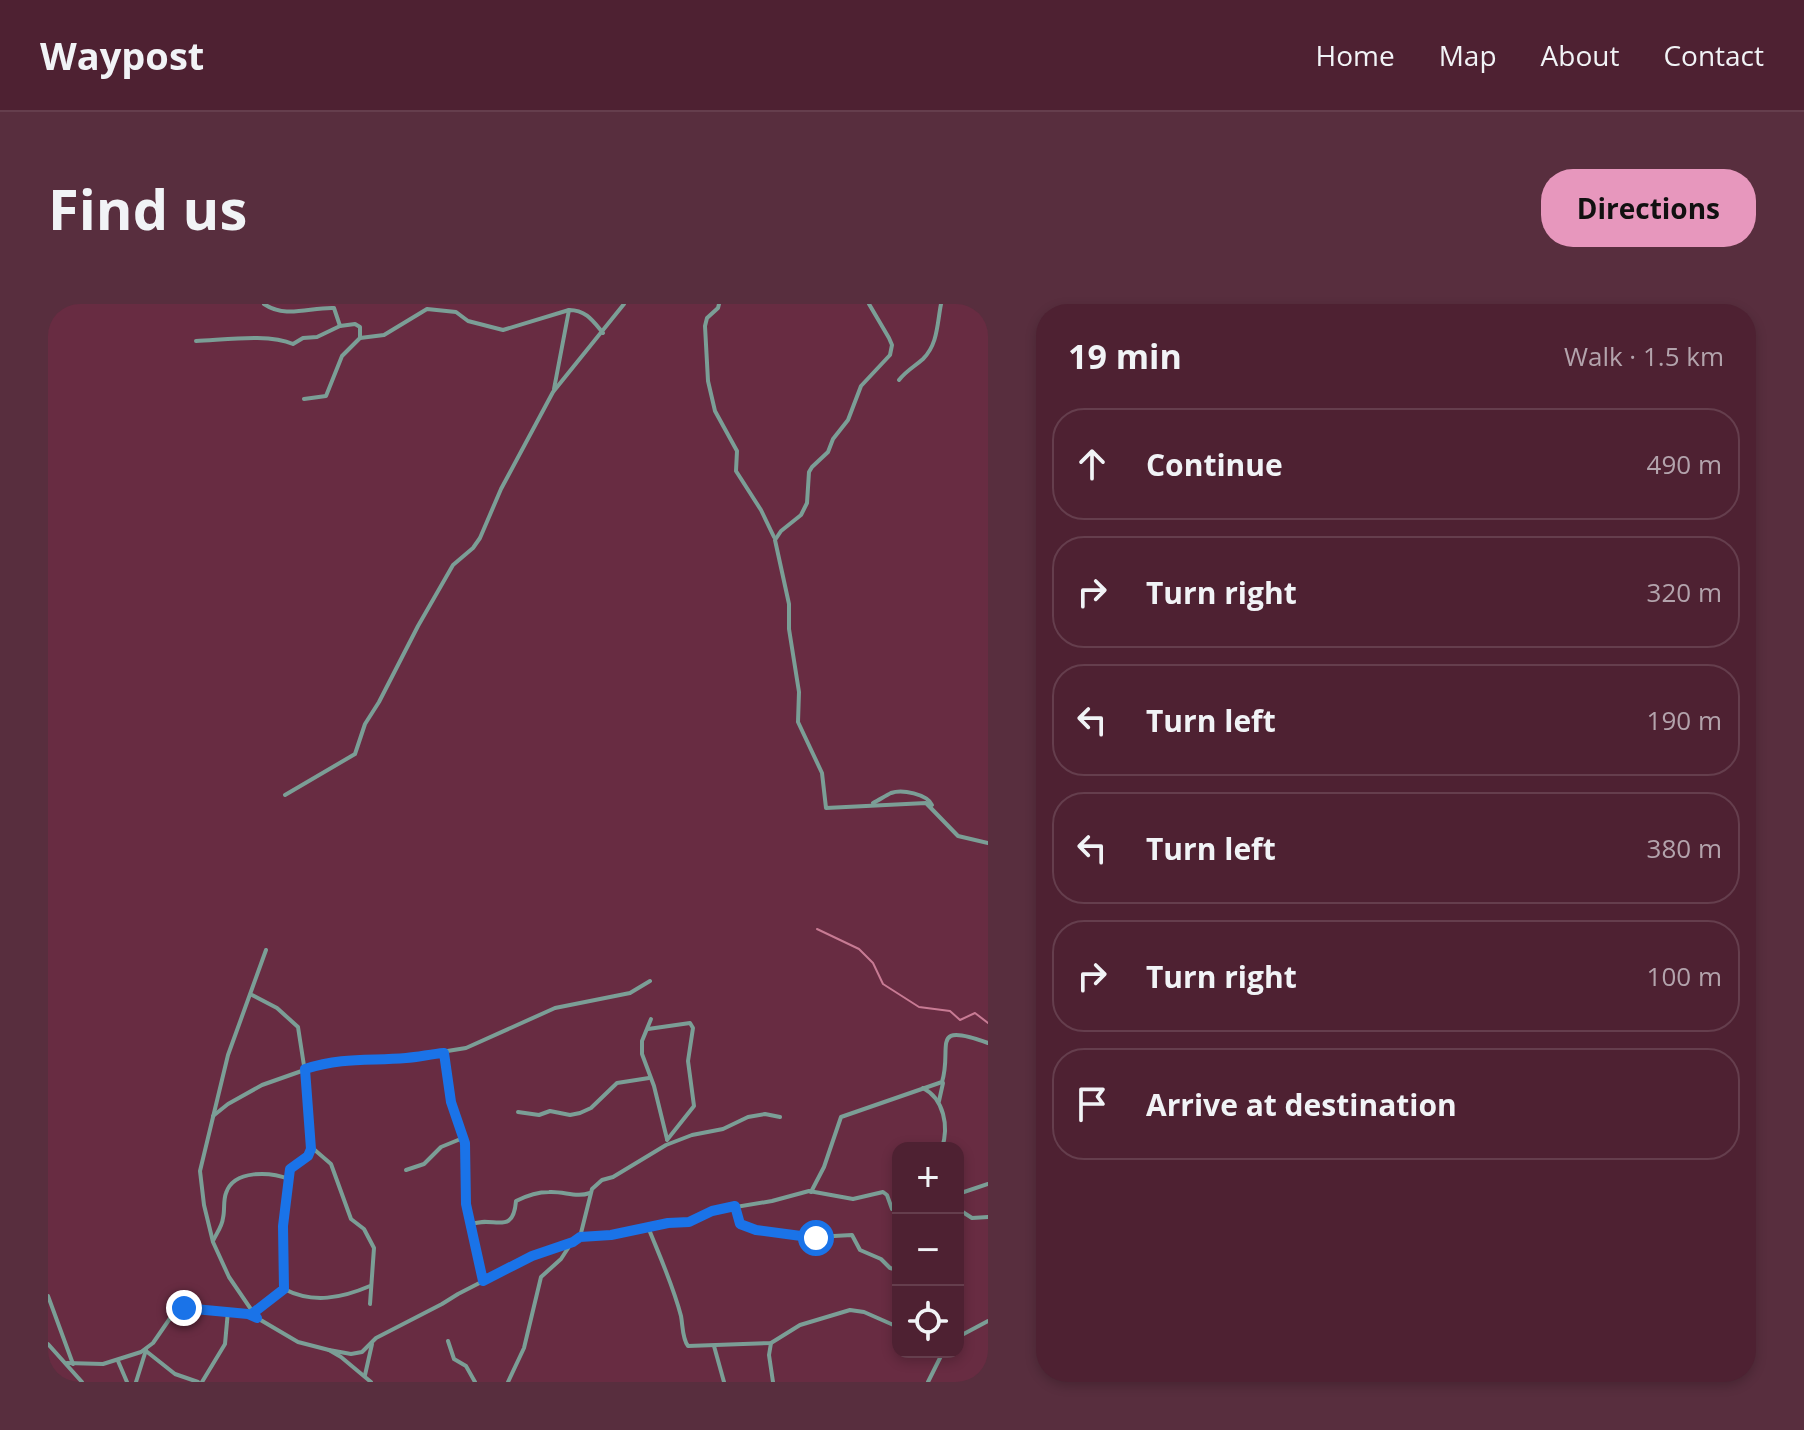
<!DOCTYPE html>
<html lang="en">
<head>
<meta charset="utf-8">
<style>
  :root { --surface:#4e2132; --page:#582e3e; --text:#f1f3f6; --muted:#b3a3ac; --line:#653e4d; --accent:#e797bd }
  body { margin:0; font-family:"Open Sans",sans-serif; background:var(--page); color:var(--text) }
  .controls { position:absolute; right:24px; bottom:24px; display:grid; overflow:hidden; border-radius:16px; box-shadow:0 4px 12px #0003 }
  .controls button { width:72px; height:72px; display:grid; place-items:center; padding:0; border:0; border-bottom:2px solid var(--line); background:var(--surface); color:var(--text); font:40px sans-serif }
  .stop { position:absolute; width:24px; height:24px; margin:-18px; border:6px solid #1a73e8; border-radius:50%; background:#fff }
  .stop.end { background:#1a73e8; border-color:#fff; box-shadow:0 2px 8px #0008 }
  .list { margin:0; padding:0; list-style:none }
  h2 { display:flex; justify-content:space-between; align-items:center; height:104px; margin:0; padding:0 32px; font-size:34px }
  h2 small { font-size:26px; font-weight:400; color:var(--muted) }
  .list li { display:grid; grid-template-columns:52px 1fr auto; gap:24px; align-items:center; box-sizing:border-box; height:112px; margin:0 16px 16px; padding:0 16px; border:2px solid var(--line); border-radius:32px }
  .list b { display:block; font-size:30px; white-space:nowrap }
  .list em { font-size:26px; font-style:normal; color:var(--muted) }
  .icon { flex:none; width:44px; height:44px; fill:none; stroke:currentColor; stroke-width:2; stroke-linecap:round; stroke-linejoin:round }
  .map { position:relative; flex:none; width:940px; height:1078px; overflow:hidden; border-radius:32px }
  header { display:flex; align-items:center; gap:48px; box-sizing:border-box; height:112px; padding:0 40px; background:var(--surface); border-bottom:2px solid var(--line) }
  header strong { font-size:38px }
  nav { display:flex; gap:44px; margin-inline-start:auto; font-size:28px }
  .intro { display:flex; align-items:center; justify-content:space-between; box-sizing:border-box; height:192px; padding:0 48px }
  h1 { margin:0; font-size:56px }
  .button { padding:20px 36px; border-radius:32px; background:var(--accent); color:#111; font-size:28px; font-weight:700 }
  main { display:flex; gap:48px; padding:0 48px }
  aside { flex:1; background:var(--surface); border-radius:32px; box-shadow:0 4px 12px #0003 }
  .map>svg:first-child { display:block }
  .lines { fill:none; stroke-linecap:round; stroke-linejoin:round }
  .stream { stroke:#c87b94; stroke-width:2 }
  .minor { stroke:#7b9e96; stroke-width:4 }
  .route { stroke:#1a73e8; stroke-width:10 }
</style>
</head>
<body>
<header>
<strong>Waypost</strong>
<nav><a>Home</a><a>Map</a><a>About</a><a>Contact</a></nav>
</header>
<div class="intro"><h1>Find us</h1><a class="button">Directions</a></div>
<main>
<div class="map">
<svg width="940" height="1078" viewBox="0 0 940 1078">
  <rect width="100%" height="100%" fill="#682c42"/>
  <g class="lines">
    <polyline class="stream" points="769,625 811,645 825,659 835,680 871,703 902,707 912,716 927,709 940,719"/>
    <g class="minor">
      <path d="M216,0C238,15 262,3 286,4L292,22L307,20L312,23V34"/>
      <polyline points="671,0 670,4 659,14 657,22 660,77 667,107 689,147 688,167 713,206 726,233"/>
      <polyline points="821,0 841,34 844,41 842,51 813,82 800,116 785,135 780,148 764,163 761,168 759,199 753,211 733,227 727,236 741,300 741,325 751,388 750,418 774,469 778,504 878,499 910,532 940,539"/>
      <path d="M148,37C175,36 221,29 245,40L255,34L269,33L292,22"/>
      <path d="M851,76C859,66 866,63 875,55C890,40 889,20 893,0"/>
      <polyline points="506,85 521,6"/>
      <path d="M256,95L278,92L294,52L312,34L336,31L379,5L408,8L420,17L455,26L521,6C538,6 545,17 555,29"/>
      <polyline points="237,491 307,450 317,420 331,398 370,322 405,261 425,244 432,234 453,185 505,88 576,0"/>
      <path d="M825,499C831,496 837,492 843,489C854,485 879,490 884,501"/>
      <polyline points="204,691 229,704 250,723 261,794 261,841 283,860 303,915 316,925 326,944 322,1000"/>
      <polyline points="603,715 594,737 594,750 606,782 619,835"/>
      <polyline points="600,725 642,719 645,724 640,757 646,802 619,836"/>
      <polyline points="396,749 403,798 417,839 418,900 435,977"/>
      <path d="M875,784C896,795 901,822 894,844"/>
      <polyline points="891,797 895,779"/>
      <polyline points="470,808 491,811 502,807 522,811 532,809 543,804 569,779 601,774"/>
      <polyline points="165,812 180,800 214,781 265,763 288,757 362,753 418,744 507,704 582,689 602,677"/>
      <polyline points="358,866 376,860 393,843 415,834"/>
      <path d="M763,888L776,863L793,813L894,778C905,743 880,717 940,739"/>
      <polyline points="910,890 940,880"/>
      <path d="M687,902L692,920C721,934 773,933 804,931L812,946L833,955L842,964L850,966"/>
      <polyline points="910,905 924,914 940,913"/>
      <path d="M422,921C444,910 465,934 468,897C478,892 490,888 501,888C516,887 528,894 542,889"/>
      <path d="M600,923C612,953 625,981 633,1012C635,1022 634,1034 640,1042L723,1039L752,1021L802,1006L816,1008L850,1023"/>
      <polyline points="532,933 544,885 554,876 565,873 618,841 644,831 675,825 700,813 717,810 732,813"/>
      <path d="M165,937C168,930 174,923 175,914C177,906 175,897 178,889C186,865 223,868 241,875"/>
      <path d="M236,985C265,1000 294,994 322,982"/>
      <polyline points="0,992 25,1060"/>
      <polyline points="205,1008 237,984 235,922 242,865 260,852 263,845"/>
      <polyline points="209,1014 181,973 165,938 156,901 152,867 180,751 218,646"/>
      <polyline points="910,1033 940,1017"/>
      <polyline points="400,1037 406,1055 418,1062 427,1078"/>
      <polyline points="723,1039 721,1051 725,1078"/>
      <polyline points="0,1040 34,1078"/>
      <polyline points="666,1042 676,1078"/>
      <polyline points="281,1046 303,1050 314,1048 328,1034 394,1000 410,990 484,952 532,933 563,931 620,919 641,918 664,907 724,897 761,887 805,895 835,888 839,891 844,905 850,908"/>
      <polyline points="98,1047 127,1070 150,1078"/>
      <polyline points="70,1057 79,1078"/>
      <polyline points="19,1059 55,1060 93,1048 105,1039 125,1010 136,1004 204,1011 250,1038 281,1046 293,1053 323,1078"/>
      <polyline points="317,1071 324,1040"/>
      <polyline points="88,1078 98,1046"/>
      <polyline points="154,1078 177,1040 180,1007"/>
      <polyline points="460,1078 476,1044 493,973 513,955 524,938"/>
      <polyline points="880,1078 895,1048"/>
    </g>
  </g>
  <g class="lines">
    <path class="route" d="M136,1004L200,1010L209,1014L205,1009L236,985L235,922L242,865L260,852L263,845L257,765C295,753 321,757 358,754C371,753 383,750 396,749L403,798L417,839L418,900L435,977L484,952L525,938L532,933L563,931L620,919L641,918L664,907L687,902L692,920L708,926L768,934"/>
  </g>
</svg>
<div class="controls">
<button>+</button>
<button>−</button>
<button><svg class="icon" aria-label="locate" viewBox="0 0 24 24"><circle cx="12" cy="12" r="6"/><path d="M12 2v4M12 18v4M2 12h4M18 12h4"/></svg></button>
</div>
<div class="stop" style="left:768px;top:934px"></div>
<div class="stop end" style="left:136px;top:1004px"></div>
</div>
<aside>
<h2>19 min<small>Walk · 1.5 km</small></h2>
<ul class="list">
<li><svg class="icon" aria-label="ahead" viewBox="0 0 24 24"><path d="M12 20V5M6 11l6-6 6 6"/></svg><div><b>Continue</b></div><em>490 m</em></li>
<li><svg class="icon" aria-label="right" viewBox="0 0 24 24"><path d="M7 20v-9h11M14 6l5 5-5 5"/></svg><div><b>Turn right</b></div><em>320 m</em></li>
<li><svg class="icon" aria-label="left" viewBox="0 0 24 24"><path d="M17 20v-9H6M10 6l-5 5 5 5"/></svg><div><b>Turn left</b></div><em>190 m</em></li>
<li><svg class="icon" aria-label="left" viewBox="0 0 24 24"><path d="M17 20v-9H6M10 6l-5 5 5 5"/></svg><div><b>Turn left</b></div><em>380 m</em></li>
<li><svg class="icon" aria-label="right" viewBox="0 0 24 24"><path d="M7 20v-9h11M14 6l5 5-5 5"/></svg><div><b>Turn right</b></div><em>100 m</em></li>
<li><svg class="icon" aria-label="arrive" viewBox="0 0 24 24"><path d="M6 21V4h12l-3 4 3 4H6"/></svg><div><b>Arrive at destination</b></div></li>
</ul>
</aside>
</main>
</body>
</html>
